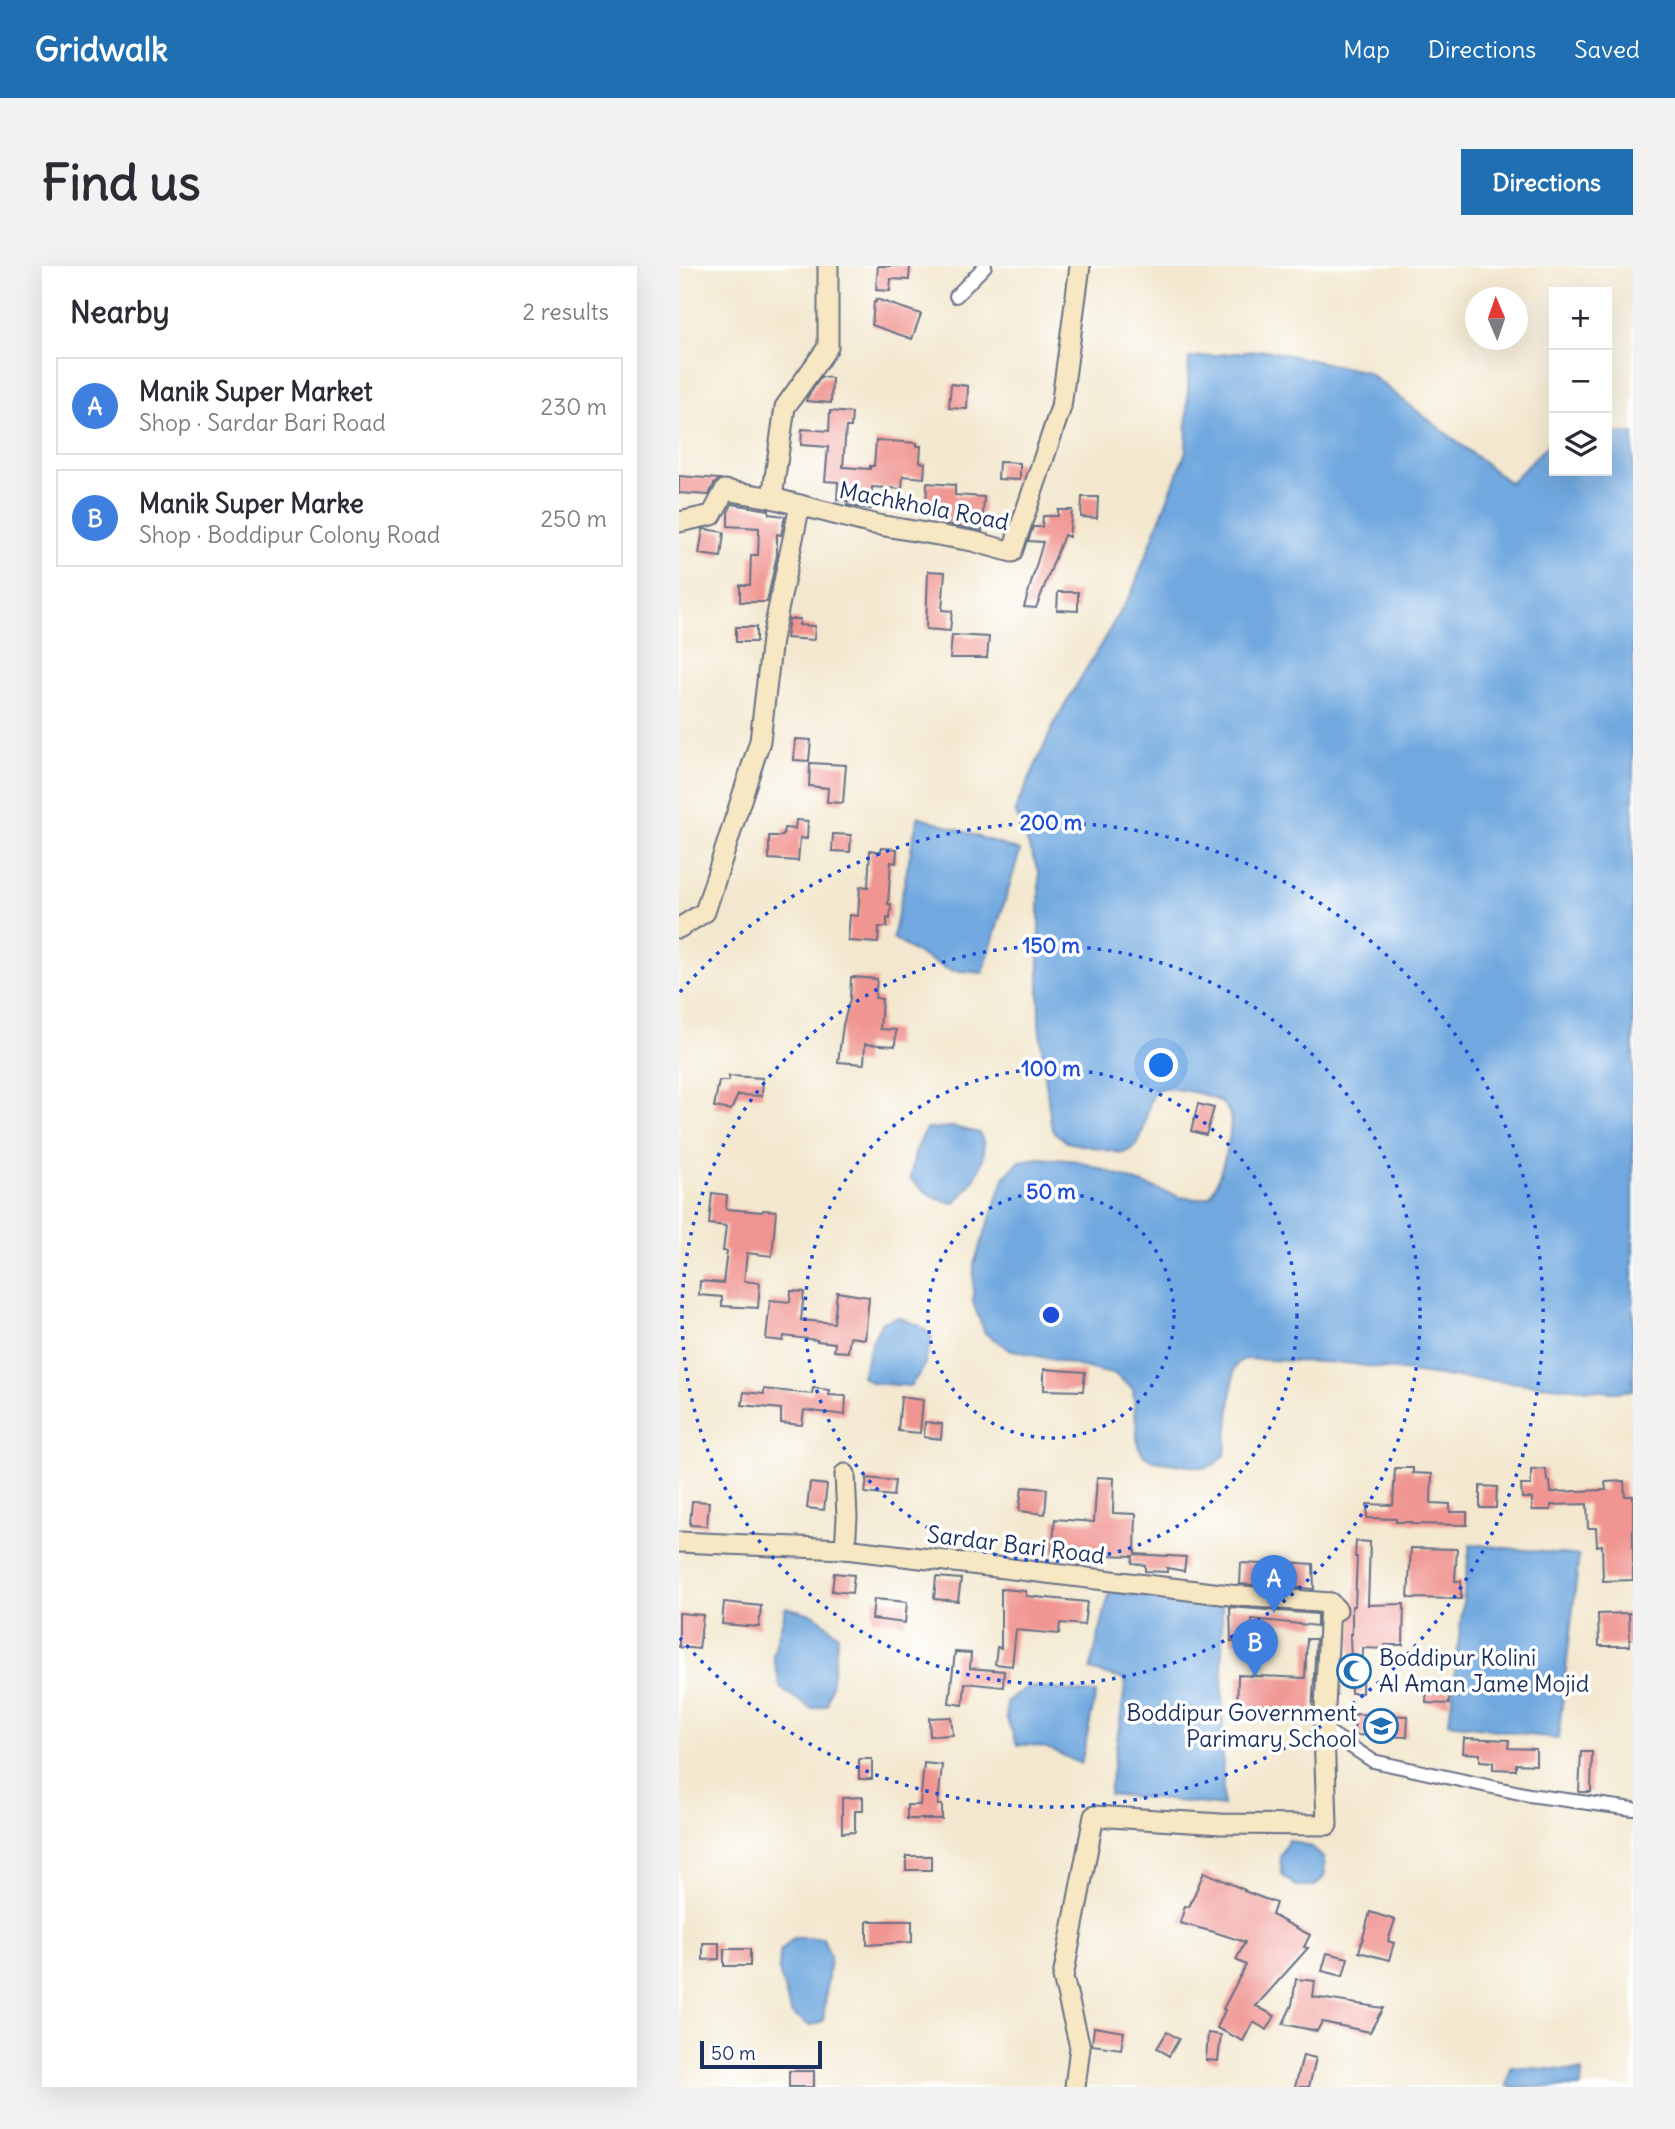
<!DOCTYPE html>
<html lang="en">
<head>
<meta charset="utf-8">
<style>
  :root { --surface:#fff; --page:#f2f2f3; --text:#2b2b33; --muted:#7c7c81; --line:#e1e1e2; --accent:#1f6fb2 }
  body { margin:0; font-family:Delius,sans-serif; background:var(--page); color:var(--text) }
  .controls { position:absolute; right:21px; top:21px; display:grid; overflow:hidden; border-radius:0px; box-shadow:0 7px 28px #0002 }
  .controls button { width:63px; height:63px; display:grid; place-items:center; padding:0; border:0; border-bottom:2px solid var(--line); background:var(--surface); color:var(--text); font:35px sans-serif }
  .compass { position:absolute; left:786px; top:21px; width:63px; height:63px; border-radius:50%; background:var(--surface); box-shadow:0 7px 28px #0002; rotate:358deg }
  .scale { position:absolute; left:21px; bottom:18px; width:122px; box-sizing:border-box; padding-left:7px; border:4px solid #1b2f5e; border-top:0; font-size:19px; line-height:24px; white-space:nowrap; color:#1b2f5e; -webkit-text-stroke:5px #fff; paint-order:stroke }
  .you { position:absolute; left:483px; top:800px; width:24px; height:24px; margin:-18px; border:5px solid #fff; border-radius:50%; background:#1a73e8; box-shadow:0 0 0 10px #1a73e833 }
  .badge { display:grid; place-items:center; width:46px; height:46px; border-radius:50%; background:var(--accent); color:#fff; font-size:23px; font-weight:700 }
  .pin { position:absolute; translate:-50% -58px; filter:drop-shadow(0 2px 4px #0008) }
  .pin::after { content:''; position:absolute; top:37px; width:24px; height:21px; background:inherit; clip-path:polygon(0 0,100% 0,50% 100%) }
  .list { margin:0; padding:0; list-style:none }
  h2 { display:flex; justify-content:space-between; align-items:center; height:91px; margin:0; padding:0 28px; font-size:30px }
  h2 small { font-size:23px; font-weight:400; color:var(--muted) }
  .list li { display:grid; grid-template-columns:46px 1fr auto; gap:21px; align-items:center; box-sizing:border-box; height:98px; margin:0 14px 14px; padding:0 14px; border:2px solid var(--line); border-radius:0px }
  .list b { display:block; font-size:26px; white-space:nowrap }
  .list p { margin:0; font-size:23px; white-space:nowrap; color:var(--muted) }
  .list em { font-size:23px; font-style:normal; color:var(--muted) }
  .icon { flex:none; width:38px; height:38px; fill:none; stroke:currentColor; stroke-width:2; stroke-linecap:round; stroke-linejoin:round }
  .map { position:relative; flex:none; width:954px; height:1821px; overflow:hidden; border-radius:0px }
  header { display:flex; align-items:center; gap:42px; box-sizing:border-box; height:98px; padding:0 35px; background:var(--accent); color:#fff }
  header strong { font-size:33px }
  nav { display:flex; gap:38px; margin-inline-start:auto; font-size:24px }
  .intro { display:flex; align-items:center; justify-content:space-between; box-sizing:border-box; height:168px; padding:0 42px }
  h1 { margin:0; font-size:49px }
  .button { padding:18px 32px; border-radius:0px; background:var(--accent); color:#fff; font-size:24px; font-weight:700 }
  main { display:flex; gap:42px; padding:0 42px }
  aside { flex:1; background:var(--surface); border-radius:0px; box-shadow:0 7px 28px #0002 }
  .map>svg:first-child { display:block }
  .water { fill:#6fa8df; stroke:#456c9e; stroke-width:2 }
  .building { fill:#f09591 }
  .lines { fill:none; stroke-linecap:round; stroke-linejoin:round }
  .street-casing { stroke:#677086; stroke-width:16 }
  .secondary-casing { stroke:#677086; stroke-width:23 }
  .street { stroke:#fff; stroke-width:12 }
  .secondary { stroke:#f7e8c3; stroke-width:19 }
  .ring { fill:none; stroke:#1d4ed8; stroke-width:3.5; stroke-dasharray:3.5 7 }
  .labels { text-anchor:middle; stroke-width:7; stroke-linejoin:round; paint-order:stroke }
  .street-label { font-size:23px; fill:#1b2f5e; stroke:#fff }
  .poi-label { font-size:23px; fill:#1b2f5e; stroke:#fff; text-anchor:start }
  .centre { fill:#1d4ed8; stroke:#fff; stroke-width:3.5 }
  .ring-label { font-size:21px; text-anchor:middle; font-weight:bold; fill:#1d4ed8; stroke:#fff; stroke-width:7; stroke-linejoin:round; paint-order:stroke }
</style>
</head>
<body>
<header>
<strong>Gridwalk</strong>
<nav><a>Map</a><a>Directions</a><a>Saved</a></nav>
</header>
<div class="intro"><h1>Find us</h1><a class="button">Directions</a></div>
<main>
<aside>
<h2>Nearby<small>2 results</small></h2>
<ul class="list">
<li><span class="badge" style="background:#3f7fe0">A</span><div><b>Manik Super Market</b><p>Shop · Sardar Bari Road</p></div><em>230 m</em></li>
<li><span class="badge" style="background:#3f7fe0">B</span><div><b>Manik Super Marke</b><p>Shop · Boddipur Colony Road</p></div><em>250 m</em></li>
</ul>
</aside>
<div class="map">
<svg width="954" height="1821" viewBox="0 0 954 1821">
  <rect width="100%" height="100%" fill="#fff"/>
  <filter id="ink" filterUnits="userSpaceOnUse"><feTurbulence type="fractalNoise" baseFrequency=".0143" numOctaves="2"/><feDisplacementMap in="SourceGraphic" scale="14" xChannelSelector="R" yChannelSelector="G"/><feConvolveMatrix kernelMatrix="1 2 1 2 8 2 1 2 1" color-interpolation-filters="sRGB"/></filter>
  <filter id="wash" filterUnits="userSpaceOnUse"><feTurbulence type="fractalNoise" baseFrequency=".00686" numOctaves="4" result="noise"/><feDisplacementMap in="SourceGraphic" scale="28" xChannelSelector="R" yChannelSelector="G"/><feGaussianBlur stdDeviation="1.57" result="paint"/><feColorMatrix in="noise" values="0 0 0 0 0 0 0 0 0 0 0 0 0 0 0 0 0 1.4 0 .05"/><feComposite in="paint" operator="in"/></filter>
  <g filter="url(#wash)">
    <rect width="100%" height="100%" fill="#f3e8cf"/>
    <g class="water">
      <path d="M586,84L688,106L831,217L875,173V205H928V167L954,168V1124L935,1126L753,1109L666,1097L565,1093L559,1097L555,1104L546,1189L536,1198L525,1202L475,1195L465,1190L459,1179L454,1123L437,1109L330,1083L306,1067L294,1037L295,998L326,910L341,895L360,892L399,895L501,931L518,933L531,930C540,916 557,861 550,846C544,834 531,831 519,827C506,824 488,821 476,824C463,846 470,883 442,887L388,876L376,867L372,859L360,757V607L336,544L378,452L453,326L507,185L510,92Z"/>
      <polygon points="239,550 341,585 304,707 270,704 234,685 214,672"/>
      <path d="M274,861L300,867C315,889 292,921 276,937C256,935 246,926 231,913L236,887L247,863Z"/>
      <polygon points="219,1051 241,1060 253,1071 244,1103 231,1120 193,1117 183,1110 193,1075 203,1056"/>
      <polygon points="791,1278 900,1290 879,1473 770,1457"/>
      <polygon points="431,1325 543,1338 544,1540 430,1528 447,1414 411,1404"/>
      <polygon points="107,1341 136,1349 159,1369 153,1414 148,1439 133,1443 102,1423 94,1389"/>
      <path d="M348,1421C372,1421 394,1427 417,1427L402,1498C376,1487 369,1477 338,1479L328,1453L327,1436Z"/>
      <polygon points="609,1574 633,1581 645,1593 646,1610 636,1620 617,1620 603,1609 601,1591"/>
      <polygon points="115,1672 144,1672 151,1691 144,1755 131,1760 112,1747 100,1705 101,1685"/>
      <polygon points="832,1801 903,1805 902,1821 828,1821"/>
    </g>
    <g id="blocks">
      <g class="building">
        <polygon points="199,0 231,0 230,14 212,13 211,25 197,24"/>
        <polygon points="197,33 242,48 233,73 193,59 195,36 197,36"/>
        <polygon points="142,111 153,112 152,137 127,135 128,132"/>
        <polygon points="272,118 289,120 288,143 270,142"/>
        <polygon points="151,145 173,147 172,161 167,161 164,201 191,203 191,200 195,200 197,174 238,177 238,180 242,180 241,196 246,197 245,212 224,210 223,223 193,221 192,243 168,239 169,235 158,234 159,216 146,215 149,181 122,179 123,163 150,165"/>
        <polygon points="320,196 341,197 341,214 319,213"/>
        <polygon points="0,210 41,213 35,218 30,229 0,227"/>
        <polygon points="248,217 276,219 276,229 305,231 303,265 262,257 263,242 247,241"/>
        <polygon points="403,231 419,231 418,252 402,251"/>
        <polygon points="53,238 90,244 90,248 106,250 102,269 98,268 98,289 88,336 61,336 61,319 71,319 72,289 79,289 80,262 49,260 49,246"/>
        <polygon points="379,244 393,244 390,271 385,269 357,342 345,341 364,276 349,275 354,261 363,261 364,250 379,250"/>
        <polygon points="24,263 45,266 42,291 20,288"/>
        <polygon points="249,305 266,306 263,344 273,345 271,365 247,363"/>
        <polygon points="379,326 399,326 399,345 378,344"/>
        <polygon points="110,353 121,353 120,359 136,360 135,374 107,372"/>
        <rect x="57" y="361" width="20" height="15"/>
        <polygon points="273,369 310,371 308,392 271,392"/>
        <polygon points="116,473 132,474 130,495 115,494"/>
        <polygon points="131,497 167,499 164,537 148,536 149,522 130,520"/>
        <polygon points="117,554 129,555 128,573 121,572 119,595 90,593 90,570 104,570 105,562 116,563"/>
        <polygon points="154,568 172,569 171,586 153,585"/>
        <polygon points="202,582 218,583 217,597 212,596 209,638 212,638 211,653 208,652 208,661 200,661 199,677 169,675 171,649 179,650 181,620 189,621 191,584 202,586"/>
        <polygon points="172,711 198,713 196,732 203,733 201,763 217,764 216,780 186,778 185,798 159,796 164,759 171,733"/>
        <polygon points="50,810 84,812 83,830 59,829 52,844 35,841 40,815 50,815"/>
        <polygon points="519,838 535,842 527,869 512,865"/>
        <polygon points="33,927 48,929 47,943 83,946 84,944 97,945 93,990 68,987 65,1015 81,1017 79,1042 43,1040 43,1031 20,1029 21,1015 44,1017 48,985 44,985 47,960 30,958"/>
        <polygon points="112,1025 125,1026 122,1054 155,1057 158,1026 190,1031 186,1073 171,1071 169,1086 155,1085 156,1077 138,1075 138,1074 105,1070 104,1075 87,1073 91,1034 111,1036"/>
        <polygon points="365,1103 406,1106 404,1125 365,1124"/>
        <polygon points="134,1122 151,1124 150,1129 167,1130 166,1149 125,1144 123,1159 102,1157 102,1143 63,1139 65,1126 85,1128 85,1123 133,1128"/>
        <polygon points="222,1131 244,1134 241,1167 219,1165"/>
        <polygon points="246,1156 263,1158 262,1173 245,1171"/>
        <polygon points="716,1202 734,1202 734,1207 753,1208 752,1237 771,1238 771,1246 788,1246 788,1259 732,1258 732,1256 717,1256 717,1253 688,1252 688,1238 714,1239"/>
        <polygon points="867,1203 868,1215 871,1215 872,1226 927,1224 926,1216 945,1215 946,1230 954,1230 954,1314 924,1315 923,1279 918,1280 917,1262 909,1262 908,1238 872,1239 872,1244 853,1244 853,1232 843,1232 842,1219 852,1219 852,1204"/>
        <polygon points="418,1211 435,1212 434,1247 457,1248 456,1288 507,1291 505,1305 488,1302 488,1306 466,1305 466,1299 453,1297 454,1290 427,1289 427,1292 373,1288 376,1253 415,1256"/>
        <polygon points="188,1212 216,1215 214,1230 186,1227"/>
        <polygon points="131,1217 148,1219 145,1244 128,1242"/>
        <polygon points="801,1220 818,1221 817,1242 801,1242"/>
        <polygon points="343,1221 368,1223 366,1248 340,1245"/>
        <polygon points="13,1235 30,1236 28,1260 11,1259"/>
        <polygon points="677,1275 691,1276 689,1339 725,1338 724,1379 706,1379 706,1383 684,1382 683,1427 672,1427 672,1412 666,1412 666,1397 672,1398 671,1368 673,1368 673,1340 676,1340 678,1291 676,1291"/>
        <polygon points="732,1282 778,1283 776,1315 782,1315 782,1333 729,1332"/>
        <polygon points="605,1296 634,1298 635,1323 561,1318 562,1297 605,1299"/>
        <polygon points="155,1307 175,1309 173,1327 153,1325"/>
        <polygon points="257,1311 282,1313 279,1335 255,1333"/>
        <polygon points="322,1323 347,1325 347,1330 408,1336 405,1359 381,1357 380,1368 337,1364 333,1400 316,1398 318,1381 322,1382"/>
        <polygon points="195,1333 228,1336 226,1357 193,1353"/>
        <polygon points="45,1336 82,1340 80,1361 43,1358"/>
        <polygon points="551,1341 638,1348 638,1360 573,1353 573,1376 552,1376"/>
        <polygon points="0,1347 24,1349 20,1383 0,1381"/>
        <polygon points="950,1347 951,1380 920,1380 919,1348"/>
        <polygon points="628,1373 637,1373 633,1450 558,1447 559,1409 626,1412"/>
        <polygon points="276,1386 292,1387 291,1402 325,1405 324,1421 286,1417 284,1439 270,1437"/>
        <polygon points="748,1416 771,1417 770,1438 747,1437"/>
        <polygon points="676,1448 729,1450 728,1471 675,1469"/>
        <polygon points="272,1451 274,1469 251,1470 250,1452"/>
        <polygon points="785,1472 830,1474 829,1482 857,1483 857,1499 837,1498 837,1504 814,1503 814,1496 801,1495 801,1488 784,1487"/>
        <polygon points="902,1486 913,1486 912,1526 900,1526"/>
        <rect x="180" y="1493" width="13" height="20"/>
        <polygon points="245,1497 263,1499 259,1539 263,1539 263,1553 228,1553 228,1539 241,1539"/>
        <polygon points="184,1531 184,1545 176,1545 176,1566 163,1567 163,1532"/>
        <rect x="227" y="1590" width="25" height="14"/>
        <polygon points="525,1606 566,1624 565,1625 597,1637 593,1649 631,1669 625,1681 629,1682 577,1740 596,1750 588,1764 574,1756 564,1775 538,1762 546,1744 544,1743 567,1699 557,1694 566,1676 535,1666 501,1657 506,1640 510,1641"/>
        <polygon points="691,1646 716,1654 709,1675 715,1677 710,1694 680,1686"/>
        <polygon points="190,1655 233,1655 233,1676 188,1679 188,1656"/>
        <polygon points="24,1677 40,1677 40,1693 24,1694"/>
        <rect x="45" y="1683" width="26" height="17"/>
        <polygon points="648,1687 669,1692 664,1710 643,1705"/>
        <polygon points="617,1713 636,1715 634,1731 704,1742 691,1766 643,1756 638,1765 604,1758 613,1739"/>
        <polygon points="415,1761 445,1766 442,1783 413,1779"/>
        <polygon points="488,1766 500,1773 490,1790 478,1782"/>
        <polygon points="529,1767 542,1769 539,1795 527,1794"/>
        <polygon points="624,1789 637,1792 630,1821 616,1821"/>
        <rect x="110" y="1805" width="25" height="16"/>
      </g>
    </g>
  </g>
  <g filter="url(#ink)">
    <use href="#blocks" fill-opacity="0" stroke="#677086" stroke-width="2"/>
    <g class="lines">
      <g class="street-casing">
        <g id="street">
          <polyline points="277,30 306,0"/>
          <polyline points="645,1463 694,1495 850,1529 954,1543"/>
        </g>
      </g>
      <g class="secondary-casing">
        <g id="secondary">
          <polyline points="93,232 106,141 149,81 149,0"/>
          <polyline points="0,256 33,249 46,224 93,232 194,258 293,275 333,286 382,141 401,0"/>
          <polyline points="0,662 26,646 81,475 93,373 121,239"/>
          <polyline points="166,1208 168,1251 166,1283"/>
          <polyline points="0,1276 166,1283 551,1329 651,1337 658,1344"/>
          <polyline points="396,1821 401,1781 384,1711 415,1550 542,1558 648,1559 645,1463 651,1337"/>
        </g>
      </g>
      <use href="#street" class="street"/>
      <use href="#secondary" class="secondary"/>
    </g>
  </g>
  <g class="ring">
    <circle cx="372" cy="1049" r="123"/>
    <circle cx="372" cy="1049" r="246"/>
    <circle cx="372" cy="1049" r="369"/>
    <path d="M1 726A492 492 0 1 1 1 1372"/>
  </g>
  <defs>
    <g id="mosque-ring" transform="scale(1.75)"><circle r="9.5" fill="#fff" stroke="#1f6fb2" stroke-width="1.5"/><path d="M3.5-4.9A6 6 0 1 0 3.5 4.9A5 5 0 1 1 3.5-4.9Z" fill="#1f6fb2"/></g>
    <g id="school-ring" transform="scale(1.75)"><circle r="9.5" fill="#fff" stroke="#1f6fb2" stroke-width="1.5"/><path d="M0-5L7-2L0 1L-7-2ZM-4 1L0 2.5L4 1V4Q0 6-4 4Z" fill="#1f6fb2"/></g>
  </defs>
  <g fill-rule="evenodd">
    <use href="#mosque-ring" x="675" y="1405"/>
    <use href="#school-ring" x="702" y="1460"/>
  </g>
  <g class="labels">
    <g class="street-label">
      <text transform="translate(245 240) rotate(11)" y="8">Machkhola Road</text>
      <text transform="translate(337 1279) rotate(7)" y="8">Sardar Bari Road</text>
    </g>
    <g class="poi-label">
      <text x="700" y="1400">Boddipur Kolini<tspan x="700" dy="26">Al Aman Jame Mojid</tspan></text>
      <text x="678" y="1455" text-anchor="end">Boddipur Government<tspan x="678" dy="26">Parimary School</tspan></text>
    </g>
  </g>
  <circle cx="372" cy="1049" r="10" class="centre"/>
  <g class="ring-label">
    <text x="372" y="564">200 m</text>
    <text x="372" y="687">150 m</text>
    <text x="372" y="810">100 m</text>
    <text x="372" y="933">50 m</text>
  </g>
</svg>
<div class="controls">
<button>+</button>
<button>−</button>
<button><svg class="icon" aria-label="layers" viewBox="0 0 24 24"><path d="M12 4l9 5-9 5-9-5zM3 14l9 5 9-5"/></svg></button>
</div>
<svg class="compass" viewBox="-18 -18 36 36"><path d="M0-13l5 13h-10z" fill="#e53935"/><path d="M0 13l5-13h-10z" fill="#7c7c81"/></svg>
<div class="scale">50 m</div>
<div class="you"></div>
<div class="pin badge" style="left:595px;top:1347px;background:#3f7fe0">A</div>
<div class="pin badge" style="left:576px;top:1411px;background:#3f7fe0">B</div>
</div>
</main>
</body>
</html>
